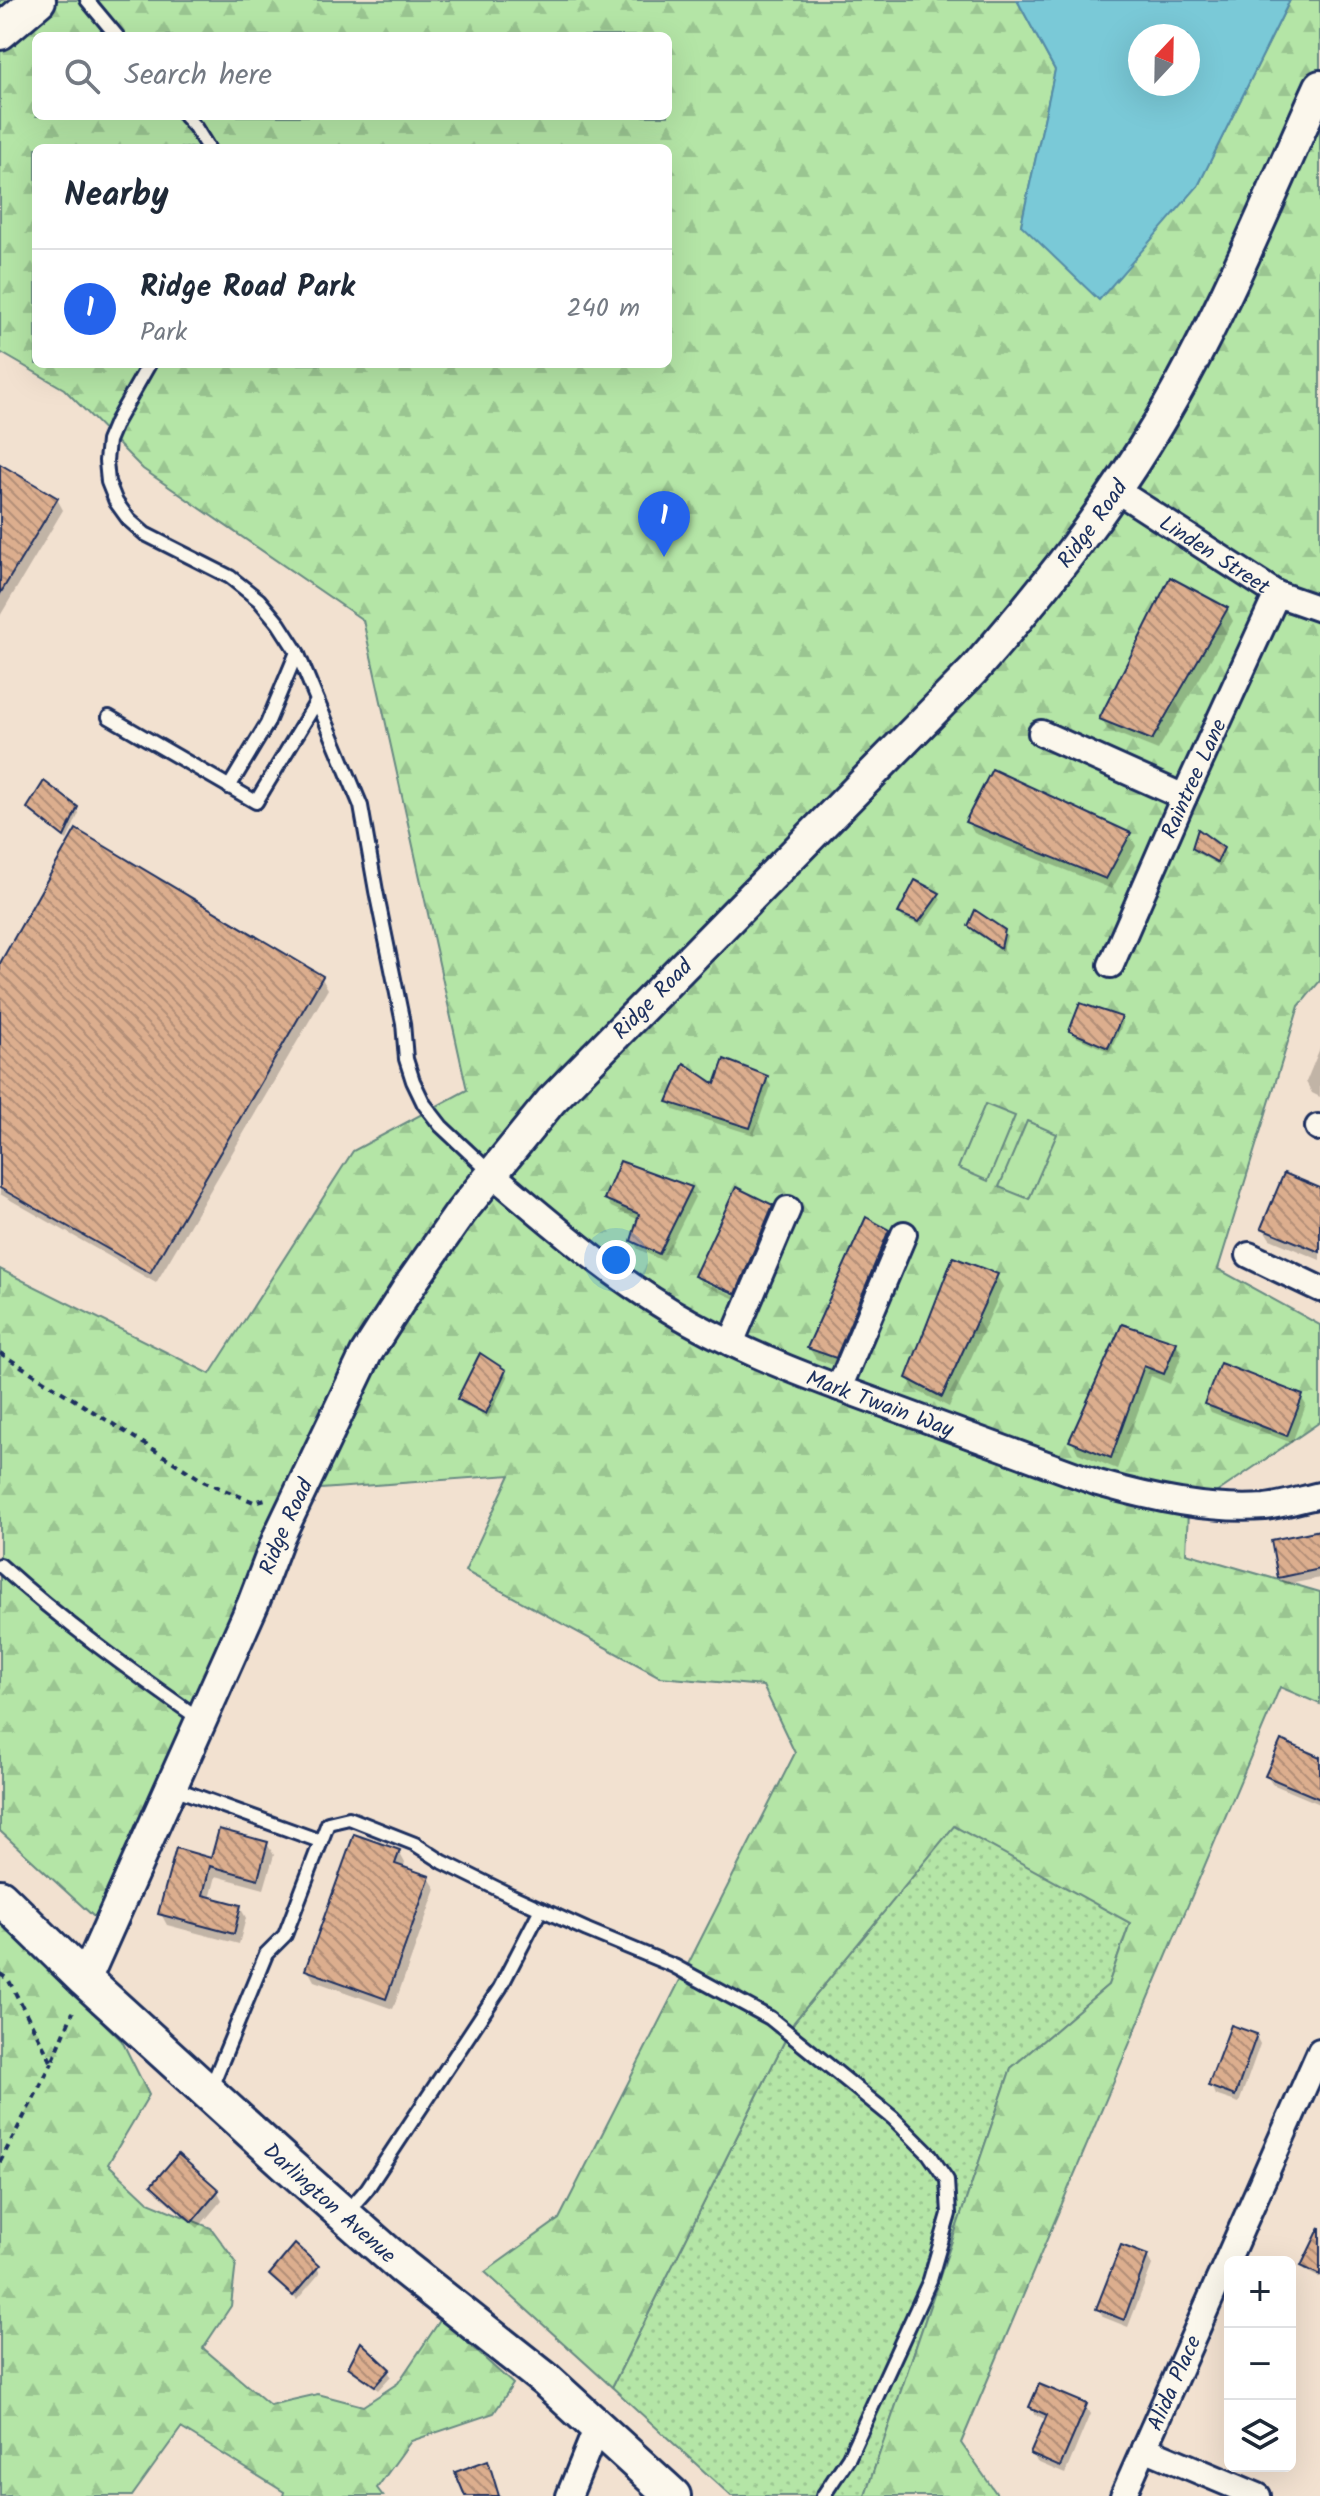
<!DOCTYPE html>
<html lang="en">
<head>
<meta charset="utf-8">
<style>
  :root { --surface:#fff; --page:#f2f2f3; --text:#1f2937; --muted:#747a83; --line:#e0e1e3; --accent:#2563eb }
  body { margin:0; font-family:Kalam,sans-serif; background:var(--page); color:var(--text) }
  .controls { position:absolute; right:24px; bottom:24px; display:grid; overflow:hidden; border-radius:12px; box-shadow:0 8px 32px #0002 }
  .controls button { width:72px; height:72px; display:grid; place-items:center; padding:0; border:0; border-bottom:2px solid var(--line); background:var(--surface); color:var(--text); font:40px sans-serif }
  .compass { position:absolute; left:1128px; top:24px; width:72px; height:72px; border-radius:50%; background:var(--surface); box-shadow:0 8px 32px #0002; rotate:22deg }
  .you { position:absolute; left:616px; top:1260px; width:28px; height:28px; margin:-20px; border:6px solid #fff; border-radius:50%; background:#1a73e8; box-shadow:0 0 0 12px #1a73e833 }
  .badge { display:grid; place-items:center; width:52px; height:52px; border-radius:50%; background:var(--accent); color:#fff; font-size:26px; font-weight:700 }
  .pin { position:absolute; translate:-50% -66px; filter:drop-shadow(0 2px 4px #0008) }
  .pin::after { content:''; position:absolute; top:42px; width:28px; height:24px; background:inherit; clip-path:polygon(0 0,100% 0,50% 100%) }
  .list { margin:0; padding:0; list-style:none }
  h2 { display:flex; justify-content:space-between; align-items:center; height:104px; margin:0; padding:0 32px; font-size:34px }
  h2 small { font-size:26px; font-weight:400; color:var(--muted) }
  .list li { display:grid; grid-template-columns:52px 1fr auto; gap:24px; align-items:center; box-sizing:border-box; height:120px; padding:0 32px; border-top:2px solid var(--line) }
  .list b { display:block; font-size:30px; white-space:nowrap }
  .list p { margin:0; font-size:26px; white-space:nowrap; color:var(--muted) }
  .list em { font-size:26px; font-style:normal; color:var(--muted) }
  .icon { flex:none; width:44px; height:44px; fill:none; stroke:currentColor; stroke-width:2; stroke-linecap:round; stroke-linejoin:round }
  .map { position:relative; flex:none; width:1320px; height:2496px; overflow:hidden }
  .search { position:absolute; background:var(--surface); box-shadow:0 8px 32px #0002; left:32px; top:32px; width:640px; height:88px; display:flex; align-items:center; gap:20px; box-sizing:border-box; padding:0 28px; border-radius:12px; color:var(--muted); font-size:30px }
  .panel { position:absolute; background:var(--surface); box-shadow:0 8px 32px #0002; left:32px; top:144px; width:640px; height:224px; border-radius:12px }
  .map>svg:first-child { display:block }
  .grass { fill:url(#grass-dots); stroke:#688a82; stroke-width:2 }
  .forest { fill:url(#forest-firs); stroke:#688a82; stroke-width:2; fill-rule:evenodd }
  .garden { fill:#b4e5a6; stroke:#688a82; stroke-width:2 }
  .water { fill:#7ac9d7; stroke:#548ba7; stroke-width:2; fill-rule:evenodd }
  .shadow { fill:#0003 }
  .building { fill:url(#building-back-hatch); stroke:#1b2f5e; stroke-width:2 }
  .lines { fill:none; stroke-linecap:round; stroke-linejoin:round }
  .service-casing { stroke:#1b2f5e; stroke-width:18 }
  .minor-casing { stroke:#1b2f5e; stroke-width:30 }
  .tertiary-casing { stroke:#1b2f5e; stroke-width:36 }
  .secondary-casing { stroke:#1b2f5e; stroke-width:40 }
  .path { stroke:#1b2f5e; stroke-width:4; stroke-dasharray:6 6; stroke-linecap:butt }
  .service { stroke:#fbf7ec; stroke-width:12 }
  .minor { stroke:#fbf7ec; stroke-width:24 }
  .tertiary { stroke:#fbf7ec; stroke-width:30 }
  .secondary { stroke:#fbf7ec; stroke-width:34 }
  .labels { text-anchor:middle; stroke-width:6; stroke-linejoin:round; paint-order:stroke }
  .street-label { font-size:22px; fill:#1b2f5e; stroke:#fbf7ec }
</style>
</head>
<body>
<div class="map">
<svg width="1320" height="2496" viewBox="0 0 1320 2496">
  <defs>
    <pattern id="grass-dots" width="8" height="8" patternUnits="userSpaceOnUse" patternTransform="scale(2)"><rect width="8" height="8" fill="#b4e5a6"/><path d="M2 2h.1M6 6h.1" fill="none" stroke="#9ac591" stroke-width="1.8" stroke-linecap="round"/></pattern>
    <pattern id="forest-firs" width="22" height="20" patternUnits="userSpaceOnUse" patternTransform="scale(2)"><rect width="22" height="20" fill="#b4e5a6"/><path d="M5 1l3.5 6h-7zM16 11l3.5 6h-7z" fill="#9ac591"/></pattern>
    <pattern id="building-back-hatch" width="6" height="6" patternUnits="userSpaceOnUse" patternTransform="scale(2)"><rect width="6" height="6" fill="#dcae8e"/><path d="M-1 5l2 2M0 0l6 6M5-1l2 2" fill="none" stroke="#b28e77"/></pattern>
  </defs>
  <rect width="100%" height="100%" fill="#f2e1d0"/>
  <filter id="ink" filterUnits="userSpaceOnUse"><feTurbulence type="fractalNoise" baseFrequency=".0125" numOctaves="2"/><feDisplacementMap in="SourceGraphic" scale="16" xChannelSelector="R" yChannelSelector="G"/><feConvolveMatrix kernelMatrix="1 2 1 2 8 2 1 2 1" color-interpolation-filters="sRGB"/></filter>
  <g filter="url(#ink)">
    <polygon class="grass" points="954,1825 1130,1922 1108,1985 1011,2068 865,2496 731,2496 612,2387 794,2022"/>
    <g class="forest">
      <path d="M0,0H1017L1055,70L1021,225L1198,186L1290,0H1320V981L1299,1006L1218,1269L1320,1325V1422L1188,1512L1186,1553L1320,1592V1704L1280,1687L961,2443L998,2496H865L1011,2068L1108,1985L1130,1923L954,1826L794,2022L612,2387L485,2272L559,2219L795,1753L763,1686L660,1677L465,1571L510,1475L307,1490L103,1925L0,1831V1269L210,1374L353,1151L467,1090L363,620L143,469L64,389L0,352ZM36,36H668V116H36ZM36,148H668V364H36Z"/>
      <polygon points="0,1921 122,2041 149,2095 108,2164 148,2202 211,2228 236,2262 231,2306 203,2348 270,2405 318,2394 363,2406 398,2383 441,2319 513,2384 494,2413 411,2441 377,2488 383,2496 283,2496 284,2492 181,2428 132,2496 0,2496"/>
    </g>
    <g class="garden">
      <polygon points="985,1104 1015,1116 988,1181 958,1168"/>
      <polygon points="1027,1121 1057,1134 1029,1199 999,1187"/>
    </g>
    <path class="water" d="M1017,0H1290L1198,186L1099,300L1021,225L1055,70ZM1140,36H1188V84H1140Z"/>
    <g class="shadow">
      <polygon points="0,466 57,499 63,510 0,616"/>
      <polygon points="1227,609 1233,621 1158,750 1108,730 1101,719"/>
      <polygon points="29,808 76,808 79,813 67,840 32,813"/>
      <polygon points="968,822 1130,835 1136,846 1112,889 974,833"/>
      <polygon points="1194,847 1223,849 1226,854 1220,866 1197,853"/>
      <polygon points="938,894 941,899 922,926 903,918 900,913"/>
      <polygon points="970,926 1003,931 1007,936 1003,951 973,931"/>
      <polygon points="0,967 321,977 328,989 156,1283 0,1194"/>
      <polygon points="1120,1018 1123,1023 1110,1052 1074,1036 1071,1031"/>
      <polygon points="1320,1048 1320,1097 1312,1093 1306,1082"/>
      <polygon points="766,1078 771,1086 754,1135 674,1110 669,1101 715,1087"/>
      <polygon points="690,1189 695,1197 663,1261 638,1249 633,1241 639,1220 611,1207 606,1199"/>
      <polygon points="1320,1190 1320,1260 1270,1239 1263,1228"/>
      <polygon points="772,1206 776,1215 743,1295 701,1276 701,1281 741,1298 740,1301 701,1284 697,1276"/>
      <polygon points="888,1231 895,1243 842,1368 816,1359 809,1348"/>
      <polygon points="996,1275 1003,1287 949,1407 914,1389 908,1378"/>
      <polygon points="1124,1326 1176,1344 1182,1355 1170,1384 1151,1376 1117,1469 1078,1453 1072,1441"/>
      <polygon points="505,1372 508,1377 488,1418 462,1404 459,1399"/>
      <polygon points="1301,1397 1306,1405 1292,1443 1211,1412 1206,1403"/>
      <polygon points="1320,1532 1320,1578 1285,1585 1280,1577"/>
      <polygon points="1320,1759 1320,1804 1272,1784 1267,1776"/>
      <polygon points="267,1844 274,1855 264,1889 216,1876 210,1899 240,1907 246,1918 239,1944 167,1925 161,1914 212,1860"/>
      <polygon points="399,1852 405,1863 403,1869 429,1878 436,1889 393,2009 314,1981 308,1970"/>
      <polygon points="1256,2036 1260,2044 1239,2103 1215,2095 1211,2086"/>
      <polygon points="178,2157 218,2192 222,2200 198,2228 158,2194 153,2186"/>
      <polygon points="1320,2232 1320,2278 1306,2271 1303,2266"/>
      <polygon points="1147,2256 1152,2265 1128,2327 1103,2317 1099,2309"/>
      <polygon points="317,2268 320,2273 297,2300 272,2275"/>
      <polygon points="350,2367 388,2371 391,2376 378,2390 353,2372"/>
      <polygon points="1085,2405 1090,2414 1065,2474 1037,2462 1033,2454 1047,2420 1036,2415 1031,2407"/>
    </g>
    <g class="building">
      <polygon points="0,464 58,498 0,594"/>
      <polygon points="1170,577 1228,608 1152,740 1099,719"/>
      <polygon points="992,769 1131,833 1106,879 965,822"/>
      <polygon points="44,781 78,807 64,837 27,808"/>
      <polygon points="76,829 323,976 150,1273 0,1188 0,963"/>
      <polygon points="1198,829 1224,848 1217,862 1192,848"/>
      <polygon points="915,880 940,893 919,922 898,913"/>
      <polygon points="975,910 1005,930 1001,948 968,926"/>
      <polygon points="1080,1003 1122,1017 1108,1048 1069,1031"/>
      <polygon points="724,1059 768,1076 750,1128 667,1102 684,1063 715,1084"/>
      <polygon points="620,1161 692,1187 659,1254 631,1241 639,1214 604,1199"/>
      <polygon points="1284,1173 1320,1188 1320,1252 1261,1228"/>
      <polygon points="736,1187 773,1205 736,1294 694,1276"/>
      <polygon points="866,1217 889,1230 836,1358 807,1348"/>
      <polygon points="953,1257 998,1274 942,1397 906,1378"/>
      <polygon points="1122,1324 1177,1342 1164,1374 1144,1366 1111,1458 1069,1441"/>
      <polygon points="480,1353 506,1370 486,1414 457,1399"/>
      <polygon points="1220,1363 1303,1395 1287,1436 1204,1404"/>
      <polygon points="1320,1530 1320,1569 1278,1578 1271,1540"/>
      <polygon points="1281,1740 1320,1757 1320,1799 1265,1776"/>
      <polygon points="219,1829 268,1842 258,1879 210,1866 203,1895 241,1905 234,1934 158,1914 176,1848 211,1858"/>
      <polygon points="354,1834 400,1850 395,1864 430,1876 386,1999 305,1970"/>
      <polygon points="1231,2025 1257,2034 1235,2096 1208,2086"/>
      <polygon points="178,2154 219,2190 192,2222 151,2185"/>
      <polygon points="1320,2227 1320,2275 1301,2266"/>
      <polygon points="295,2244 319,2266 293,2296 269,2275"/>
      <polygon points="1121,2245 1148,2255 1124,2320 1096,2309"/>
      <polygon points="361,2342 390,2369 375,2386 348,2367"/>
      <polygon points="1039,2384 1087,2404 1060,2467 1030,2454 1047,2415 1029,2407"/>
      <polygon points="488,2460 499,2496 465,2496 455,2472"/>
    </g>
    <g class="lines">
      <g class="service-casing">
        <g id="service">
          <polyline points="87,0 117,36"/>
          <polyline points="185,116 195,127 208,148"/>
          <polyline points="149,364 116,422 108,441 106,461 108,482 116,502 129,520 145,534 230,577 259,600 279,624 297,652 361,806 376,891 403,1023 406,1059 413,1081 424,1104 441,1126 491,1173"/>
          <polyline points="109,717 256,802 317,701"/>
          <polyline points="229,787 267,724 297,652"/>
          <path d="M0,1565C63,1622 132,1672 201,1720"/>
          <polyline points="171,1787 320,1841"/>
          <polyline points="210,2090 266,1954 285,1935 328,1823 349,1818 415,1844 443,1862 510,1895 587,1930 674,1966 770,2018 893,2118 929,2154 947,2180 949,2214 930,2280 849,2457 823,2496"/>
          <polyline points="347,2212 367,2189 500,1988 541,1909"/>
        </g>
      </g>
      <g class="minor-casing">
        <g id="minor">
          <path id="s1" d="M1116,490L1277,594L1320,609"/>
          <polyline points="1041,733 1184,797"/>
          <path id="s2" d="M1111,965L1184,797L1277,594"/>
          <polyline points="1318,1127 1320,1128"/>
          <path id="s3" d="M491,1173C555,1227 617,1282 690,1322C753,1357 819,1381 886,1405C957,1431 1027,1457 1098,1483C1151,1498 1209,1511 1265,1507C1283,1505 1302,1499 1320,1495"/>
          <polyline points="1249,1255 1320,1289"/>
          <polyline points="731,1343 788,1209"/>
          <polyline points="839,1388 904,1234"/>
          <polyline points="1144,2448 1258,2496"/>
          <polyline points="569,2496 597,2427"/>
          <path id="s4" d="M1123,2496L1320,2051"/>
        </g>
      </g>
      <g class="tertiary-casing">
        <g id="tertiary">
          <path id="s5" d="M85,1980L253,1604L279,1536L366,1354L412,1282L461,1212L551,1101L973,671C1042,592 1106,512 1159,422C1222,316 1269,198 1320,86"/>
        </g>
      </g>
      <g class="secondary-casing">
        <g id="secondary">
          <polyline points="0,32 38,0"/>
          <path id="s6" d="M0,1897L85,1980L289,2166L403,2267L546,2380L673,2496"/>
        </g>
      </g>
      <g class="path">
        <polyline points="0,1353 205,1482 254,1502 269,1498"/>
        <polyline points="0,1974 8,1979 52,2063 73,2012"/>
        <polyline points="0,2162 52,2063"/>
      </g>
      <use href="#service" class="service"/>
      <use href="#minor" class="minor"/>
      <use href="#tertiary" class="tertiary"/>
      <use href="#secondary" class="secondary"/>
    </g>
  </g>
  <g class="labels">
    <g class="street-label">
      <text dy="8" stroke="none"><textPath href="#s5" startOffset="1792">Ridge Road</textPath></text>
      <text dy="8" stroke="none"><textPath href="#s1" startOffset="118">Linden Street</textPath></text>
      <text dy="8" stroke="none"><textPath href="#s2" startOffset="204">Raintree Lane</textPath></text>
      <text dy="8" stroke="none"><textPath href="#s5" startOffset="1144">Ridge Road</textPath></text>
      <text dy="8" stroke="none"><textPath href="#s3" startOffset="456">Mark Twain Way</textPath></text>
      <text dy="8" stroke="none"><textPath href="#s5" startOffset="496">Ridge Road</textPath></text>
      <text dy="8" stroke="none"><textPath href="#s6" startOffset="450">Darlington Avenue</textPath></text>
      <text dy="8" stroke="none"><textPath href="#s4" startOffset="124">Alida Place</textPath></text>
    </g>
  </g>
</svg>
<div class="controls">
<button>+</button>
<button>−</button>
<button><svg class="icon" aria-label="layers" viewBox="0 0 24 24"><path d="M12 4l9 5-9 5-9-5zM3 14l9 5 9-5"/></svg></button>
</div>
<svg class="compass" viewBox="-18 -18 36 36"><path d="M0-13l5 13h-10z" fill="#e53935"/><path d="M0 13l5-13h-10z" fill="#747a83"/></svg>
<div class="you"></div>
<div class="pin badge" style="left:664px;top:557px">1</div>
<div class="search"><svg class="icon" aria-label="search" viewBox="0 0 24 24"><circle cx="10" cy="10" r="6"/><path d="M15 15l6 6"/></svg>Search here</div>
<section class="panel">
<h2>Nearby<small></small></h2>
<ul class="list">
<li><span class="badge">1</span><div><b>Ridge Road Park</b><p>Park</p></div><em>240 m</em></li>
</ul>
</section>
</div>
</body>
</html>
